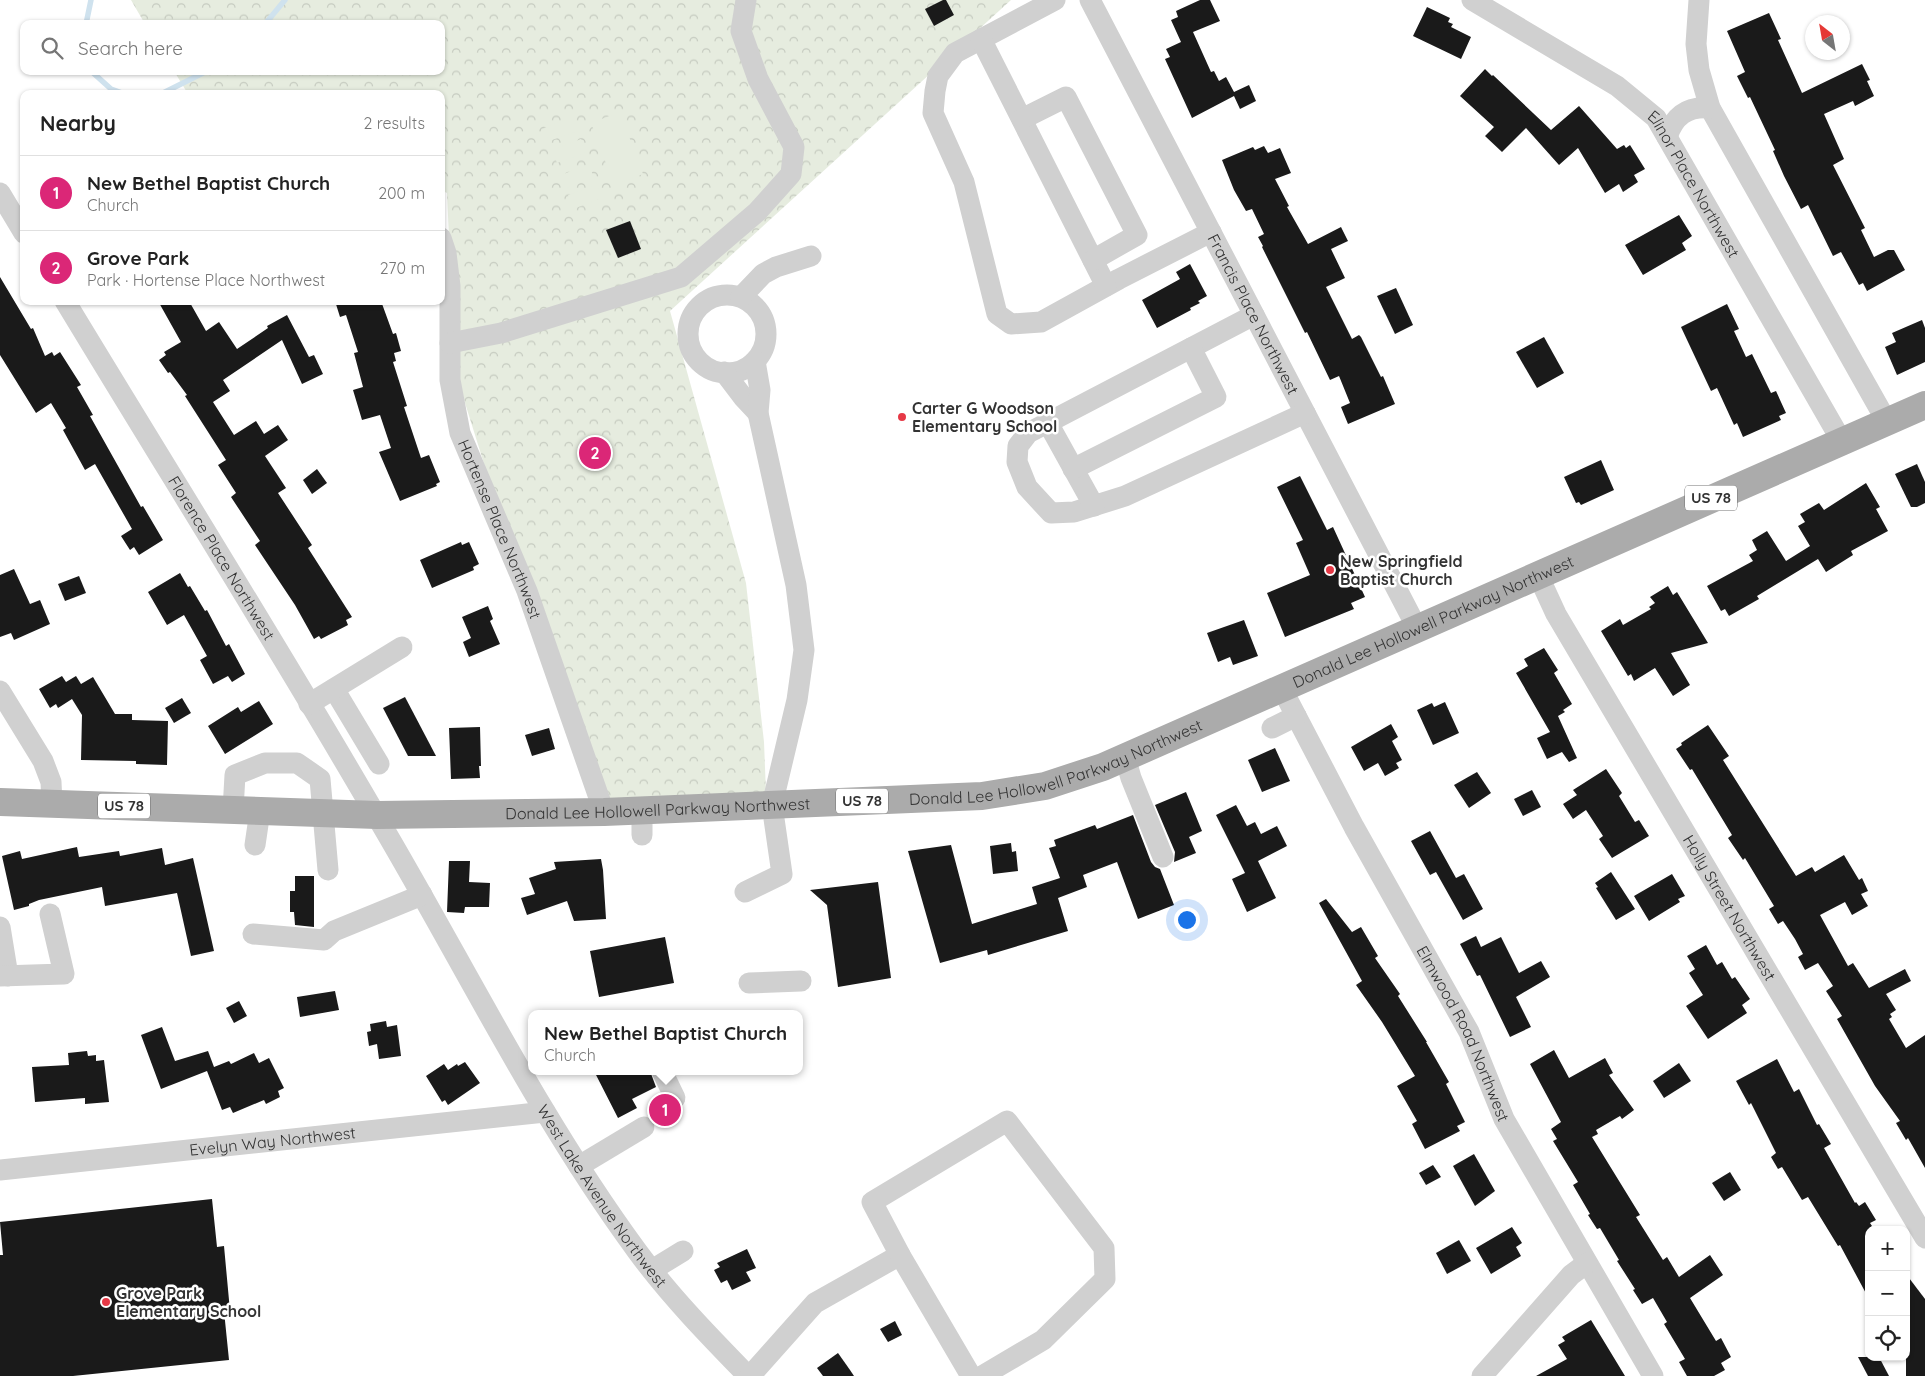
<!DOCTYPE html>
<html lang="en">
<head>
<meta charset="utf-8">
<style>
  :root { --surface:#fff; --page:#f6f6f6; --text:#222; --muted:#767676; --line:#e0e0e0; --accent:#db2777 }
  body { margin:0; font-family:Quicksand,sans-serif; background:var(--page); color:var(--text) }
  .controls { position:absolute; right:15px; bottom:15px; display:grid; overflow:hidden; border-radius:10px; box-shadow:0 1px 4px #0004 }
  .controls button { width:45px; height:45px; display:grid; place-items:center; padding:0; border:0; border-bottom:1px solid var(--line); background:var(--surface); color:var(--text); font:25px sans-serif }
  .compass { position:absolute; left:1805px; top:15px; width:45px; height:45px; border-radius:50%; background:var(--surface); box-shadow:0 1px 4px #0004; rotate:329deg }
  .you { position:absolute; left:1186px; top:919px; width:18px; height:18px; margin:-12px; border:4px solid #fff; border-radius:50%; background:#1a73e8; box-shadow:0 0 0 8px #1a73e833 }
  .badge { display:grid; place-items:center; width:32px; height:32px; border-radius:50%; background:var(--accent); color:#fff; font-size:16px; font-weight:700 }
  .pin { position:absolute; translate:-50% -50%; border:2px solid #fff; box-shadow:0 1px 5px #0006 }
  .popup { position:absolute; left:528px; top:1010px; width:275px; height:65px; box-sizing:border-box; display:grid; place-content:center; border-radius:10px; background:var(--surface); filter:drop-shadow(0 1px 4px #0005); font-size:16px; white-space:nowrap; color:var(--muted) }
  .popup b { font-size:19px; color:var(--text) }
  .popup::after { content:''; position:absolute; left:50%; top:100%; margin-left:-10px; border:10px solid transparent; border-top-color:var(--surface) }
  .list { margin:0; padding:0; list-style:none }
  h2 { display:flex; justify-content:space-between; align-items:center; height:65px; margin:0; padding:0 20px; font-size:21px }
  h2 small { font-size:16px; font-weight:400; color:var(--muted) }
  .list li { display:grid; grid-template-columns:32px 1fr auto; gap:15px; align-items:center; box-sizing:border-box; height:75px; padding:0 20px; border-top:1px solid var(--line) }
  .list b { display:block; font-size:19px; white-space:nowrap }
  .list p { margin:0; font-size:16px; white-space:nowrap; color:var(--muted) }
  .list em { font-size:16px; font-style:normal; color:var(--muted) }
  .icon { flex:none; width:28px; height:28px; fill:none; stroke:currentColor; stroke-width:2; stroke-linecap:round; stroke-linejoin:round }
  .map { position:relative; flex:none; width:1925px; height:1376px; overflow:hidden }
  .search { position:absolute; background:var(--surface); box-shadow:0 1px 4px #0004; left:20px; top:20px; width:425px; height:55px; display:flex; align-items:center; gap:12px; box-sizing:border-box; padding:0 18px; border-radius:10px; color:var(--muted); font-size:19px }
  .panel { position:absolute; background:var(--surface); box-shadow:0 1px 4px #0004; left:20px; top:90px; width:425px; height:215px; border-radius:10px }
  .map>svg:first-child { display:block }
  .forest { fill:url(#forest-crowns) }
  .pitch { fill:#e6ecdf }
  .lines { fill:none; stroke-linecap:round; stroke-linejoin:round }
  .stream { stroke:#cfe2ee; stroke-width:5.5 }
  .building { fill:#1a1a1a }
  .minor { stroke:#d0d0d0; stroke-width:21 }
  .major { stroke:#ababab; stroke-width:28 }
  .poi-dot { fill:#e63946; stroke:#fff; stroke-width:2 }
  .labels { text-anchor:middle; stroke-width:5; stroke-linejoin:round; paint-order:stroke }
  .shield { fill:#fff; stroke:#707070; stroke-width:1 }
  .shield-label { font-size:15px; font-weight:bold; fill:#333 }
  .street-label { font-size:16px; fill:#333; stroke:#fff }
  .poi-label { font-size:16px; font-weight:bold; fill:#333; stroke:#fff; text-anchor:start }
</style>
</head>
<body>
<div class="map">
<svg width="1925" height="1376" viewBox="0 0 1925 1376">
  <defs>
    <pattern id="forest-crowns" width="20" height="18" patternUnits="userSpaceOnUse" patternTransform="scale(1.25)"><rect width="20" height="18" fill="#e6ecdf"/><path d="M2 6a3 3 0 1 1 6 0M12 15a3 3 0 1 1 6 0" fill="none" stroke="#c6cbc0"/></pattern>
  </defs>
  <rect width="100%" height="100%" fill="#fff"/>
  <polygon class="forest" points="131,0 1011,0 670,311 746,583 764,742 766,793 593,812 455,371 447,193 441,190 441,94 188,94 174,71 441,71 441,24 145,24"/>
  <g class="pitch">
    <polygon points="620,112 643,174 614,185 591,123"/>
    <polygon points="573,117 578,131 549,141 544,128"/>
    <polygon points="581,139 585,153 557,163 552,150"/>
    <polygon points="589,164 594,178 566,188 561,175"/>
    <polygon points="597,185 602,198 573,209 568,195"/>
  </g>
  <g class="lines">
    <g class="stream">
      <polyline points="86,24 91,0"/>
      <polyline points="265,24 285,0"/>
      <polyline points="91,71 111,89 125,94"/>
      <polyline points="161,94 207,71"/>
    </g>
  </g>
  <g class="building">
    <polygon points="943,0 946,0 954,15 934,26 925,9"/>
    <polygon points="1200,0 1210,0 1220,21 1193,32 1211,72 1214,71 1219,81 1226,77 1234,92 1249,85 1256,101 1240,109 1234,96 1192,118 1165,59 1170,57 1166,49 1181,42 1171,20 1178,17 1176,11"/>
    <polygon points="1427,7 1450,18 1448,22 1453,24 1451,27 1471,37 1461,59 1413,36"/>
    <polygon points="1769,13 1781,39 1778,40 1802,93 1862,64 1870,80 1867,81 1874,96 1855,106 1853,101 1824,114 1844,159 1833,165 1865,228 1861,230 1874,257 1888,250 1894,250 1905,270 1867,291 1863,283 1859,285 1841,252 1833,256 1808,205 1801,209 1784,176 1773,151 1775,150 1750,97 1748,98 1737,76 1745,72 1727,31"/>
    <polygon points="1485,69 1492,76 1493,75 1551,130 1579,106 1617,149 1624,145 1626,148 1630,145 1645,169 1634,175 1638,182 1623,192 1619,184 1605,193 1578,148 1559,165 1526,128 1502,152 1485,136 1494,127 1460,96"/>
    <polygon points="1264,146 1268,153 1280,148 1291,173 1275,179 1289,206 1287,207 1308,244 1341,227 1348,241 1331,249 1345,278 1326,287 1352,339 1359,335 1361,337 1381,377 1383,376 1395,404 1348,424 1341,407 1350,403 1339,376 1330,380 1307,332 1305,333 1262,247 1263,246 1258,237 1264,234 1252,209 1246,211 1234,190 1222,160 1253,147 1255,150"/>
    <polygon points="1679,215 1692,236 1682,243 1686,250 1643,275 1625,245"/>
    <polygon points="630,221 641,249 618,258 606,230"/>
    <polygon points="1190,264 1207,296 1198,301 1200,303 1190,308 1191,310 1157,328 1142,300 1180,279 1176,272"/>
    <polygon points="0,277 31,329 33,328 45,356 52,352 54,356 60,352 81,385 77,387 93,415 90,416 141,507 143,506 163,540 139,555 134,547 130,550 121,536 132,529 95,464 85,470 63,430 66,428 51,403 36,413 0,355"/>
    <polygon points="1396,288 1413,325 1395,334 1377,296"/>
    <polygon points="158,301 189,301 206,331 219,322 237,349 268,328 267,326 287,315 309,357 314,355 323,374 302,384 282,340 223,380 230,391 213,402 234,435 256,421 264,434 278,425 288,440 265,456 286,488 278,493 312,545 308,548 352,617 346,620 348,625 321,639 319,636 314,639 295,605 255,545 260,541 231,497 236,493 218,465 226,460 185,396 187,395 170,372 168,373 159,360 166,355 164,352 181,342"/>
    <polygon points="335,301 381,301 393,334 396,333 401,351 394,353 396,361 393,362 407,406 404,407 421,458 429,455 440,482 436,484 437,486 400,501 379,452 391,448 380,415 362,420 353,390 363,387 354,353 358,352 346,315 340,317"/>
    <polygon points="1727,304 1739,329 1734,331 1746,357 1752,354 1771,393 1776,391 1786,413 1779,416 1781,420 1743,437 1737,423 1734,425 1717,388 1711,391 1681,327"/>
    <polygon points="1922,320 1925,328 1925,362 1897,375 1885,347 1896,342 1892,333"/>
    <polygon points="1544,337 1564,373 1537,388 1516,352"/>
    <polygon points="1601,460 1614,490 1581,505 1579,502 1576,503 1564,477"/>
    <polygon points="1917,464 1925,482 1925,503 1917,507 1911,507 1895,474"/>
    <polygon points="317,469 327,483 312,494 303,480"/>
    <polygon points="1300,476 1327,530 1333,527 1365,597 1351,603 1354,609 1285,637 1267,593 1310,575 1296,543 1303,540 1277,487"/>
    <polygon points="1866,483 1880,507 1876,509 1888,531 1851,551 1853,555 1826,572 1818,559 1757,596 1759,599 1729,616 1725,609 1721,611 1707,586 1753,561 1749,555 1757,550 1752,540 1767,531 1786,561 1810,546 1798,526 1805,522 1800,514 1819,503 1824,510"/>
    <polygon points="461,542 462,545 469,542 479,564 473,567 474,570 432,588 420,560"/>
    <polygon points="14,569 30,604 40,600 50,624 14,640 11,633 0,637 0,575"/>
    <polygon points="180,573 188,587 190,586 205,611 207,610 226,646 229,644 245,674 232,682 228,676 213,684 200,660 207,656 184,615 167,625 148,592"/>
    <polygon points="79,576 86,593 65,601 58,584"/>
    <polygon points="1668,586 1673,595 1677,592 1708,643 1671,653 1690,685 1673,696 1655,668 1634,681 1631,674 1628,676 1601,631 1620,619 1623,625 1651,609 1649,607 1655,603 1650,597"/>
    <polygon points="488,606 493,619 490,621 500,644 469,657 463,642 471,638 462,617"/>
    <polygon points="1244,620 1258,656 1233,665 1230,657 1218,662 1207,633"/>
    <polygon points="1544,648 1558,670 1554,673 1572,704 1563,710 1565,712 1558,716 1577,758 1569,762 1562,752 1547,759 1537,738 1550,732 1516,673 1528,666 1524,659"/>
    <polygon points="62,676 66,682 76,676 81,684 93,677 115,714 132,714 132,720 168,721 167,765 136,764 136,761 81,760 82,715 72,699 58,708 56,704 50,708 39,689"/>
    <polygon points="405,697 436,756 408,756 383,708"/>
    <polygon points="182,698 191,713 174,723 165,708"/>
    <polygon points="259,701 273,724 225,754 208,726 238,707 241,712"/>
    <polygon points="1445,702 1459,733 1433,745 1417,710 1432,703 1434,707"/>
    <polygon points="1391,724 1398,737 1392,741 1402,760 1396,763 1399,768 1385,776 1378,763 1364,771 1351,747"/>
    <polygon points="1708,725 1729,756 1723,760 1796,876 1812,867 1815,872 1844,855 1859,880 1862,878 1868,891 1861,894 1868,906 1852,915 1845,902 1820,915 1848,966 1853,963 1869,988 1905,969 1911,981 1886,994 1896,1010 1890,1014 1892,1017 1889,1019 1906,1048 1925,1035 1925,1168 1908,1138 1906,1140 1896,1123 1900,1121 1875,1086 1837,1019 1842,1016 1826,991 1833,986 1818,963 1805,970 1798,957 1803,954 1795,939 1783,921 1778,924 1769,909 1774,906 1745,858 1743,860 1728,838 1732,835 1692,769 1690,770 1676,749 1682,745 1681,743"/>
    <polygon points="480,727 481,766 479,766 480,778 451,779 449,728"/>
    <polygon points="549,728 555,749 532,756 525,735"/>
    <polygon points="1275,748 1290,781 1262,792 1248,760"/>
    <polygon points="1606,769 1622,793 1619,796 1635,822 1639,820 1649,836 1612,858 1599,839 1603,836 1586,810 1573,819 1563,804 1577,795 1573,790"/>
    <polygon points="1477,772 1491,793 1469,808 1454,785"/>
    <polygon points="1532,790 1541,807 1523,816 1514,799"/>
    <polygon points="1186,792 1202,831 1189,837 1196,853 1174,862 1175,852 1155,805"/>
    <polygon points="1236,805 1247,826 1255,822 1261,834 1277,826 1287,846 1258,861 1276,898 1247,912 1232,879 1245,873 1216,815"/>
    <polygon points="1133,815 1151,862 1155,867 1160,869 1174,905 1138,919 1117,862 1083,875 1087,887 1058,898 1068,931 988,955 987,950 940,963 908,851 951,845 972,924 1037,904 1032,887 1060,878 1049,848 1056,846 1054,840 1095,825 1097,829"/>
    <polygon points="1430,831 1456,878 1464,874 1483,909 1463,920 1436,872 1430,875 1411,841"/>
    <polygon points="1011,843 1012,852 1016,851 1018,871 993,874 990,846"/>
    <polygon points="77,847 79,857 119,851 120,856 162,848 165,865 193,858 214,951 191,956 177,893 105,906 102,887 39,900 29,904 29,906 14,910 2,856 20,851 22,859"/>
    <polygon points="601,859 603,870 606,919 574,921 567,901 527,915 521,898 535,894 529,878 556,869 554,862"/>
    <polygon points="449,861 470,861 469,882 490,883 489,907 465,907 464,913 447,912"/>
    <polygon points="1611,872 1635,909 1616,920 1596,888 1598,887 1595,883"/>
    <polygon points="1672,874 1685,896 1678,899 1680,902 1649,921 1634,896"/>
    <polygon points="295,876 314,876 314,927 295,925 294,912 290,912 290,891 295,891"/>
    <polygon points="878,882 891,978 838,987 827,905 810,890"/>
    <polygon points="1326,899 1352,932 1361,927 1378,956 1375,958 1400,994 1398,996 1427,1042 1426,1042 1449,1082 1446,1084 1465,1122 1457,1126 1460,1131 1425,1149 1412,1124 1417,1121 1397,1086 1415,1076 1382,1022 1356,985 1362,981 1319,903"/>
    <polygon points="1476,936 1481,947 1501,937 1519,973 1541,961 1550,977 1516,997 1531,1027 1510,1037 1480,975 1477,976 1460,944"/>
    <polygon points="665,937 674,983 599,997 590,951"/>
    <polygon points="1706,945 1717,965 1722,962 1732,979 1735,977 1750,999 1742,1005 1747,1013 1708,1039 1686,1006 1703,995 1689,973 1695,969 1687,956"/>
    <polygon points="335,991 339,1010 300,1017 297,997"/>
    <polygon points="239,1001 247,1016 234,1023 226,1008"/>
    <polygon points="386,1021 387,1027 397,1025 401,1056 379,1059 377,1044 369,1046 367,1032 371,1031 370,1024"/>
    <polygon points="162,1027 175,1061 208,1051 214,1067 229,1061 231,1064 254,1053 259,1063 269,1058 284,1088 278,1091 280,1097 266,1104 264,1100 233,1113 230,1107 222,1110 207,1071 161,1089 141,1035"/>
    <polygon points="1554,1050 1569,1078 1605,1058 1613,1073 1609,1075 1634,1110 1622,1119 1620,1116 1596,1130 1598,1134 1592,1137 1640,1215 1636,1217 1663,1260 1667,1257 1679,1277 1710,1255 1723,1275 1690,1298 1716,1341 1721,1338 1731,1357 1721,1363 1725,1370 1714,1376 1687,1376 1679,1362 1685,1359 1664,1324 1667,1322 1653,1298 1642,1304 1633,1290 1635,1289 1617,1261 1619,1260 1600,1228 1597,1229 1588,1215 1590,1214 1573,1185 1578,1182 1553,1141 1557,1139 1551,1129 1561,1122 1530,1064"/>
    <polygon points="87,1051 88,1056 96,1055 96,1061 104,1060 109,1102 85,1104 85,1098 35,1102 32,1067 69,1065 68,1053"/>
    <polygon points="1777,1059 1794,1092 1799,1089 1817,1125 1819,1124 1831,1144 1824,1148 1855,1203 1856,1202 1859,1206 1865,1202 1876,1220 1870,1223 1872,1226 1869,1228 1869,1299 1840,1245 1838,1246 1808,1197 1802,1200 1782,1167 1778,1169 1771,1157 1776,1153 1751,1103 1749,1105 1736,1081"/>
    <polygon points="465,1062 480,1083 448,1105 445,1100 442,1102 426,1076 444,1064 448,1070 457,1064 458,1066"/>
    <polygon points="1679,1063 1691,1081 1664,1098 1653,1081"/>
    <polygon points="594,1071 650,1071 656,1087 632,1099 637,1108 618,1118"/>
    <polygon points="1474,1154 1495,1191 1475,1206 1453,1166"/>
    <polygon points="1433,1165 1441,1177 1426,1185 1419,1173"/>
    <polygon points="1730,1172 1741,1190 1724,1201 1712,1183"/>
    <polygon points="212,1199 217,1247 224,1246 230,1311 224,1311 229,1360 73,1376 0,1376 0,1255 3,1255 0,1222"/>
    <polygon points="1512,1227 1522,1243 1516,1247 1521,1256 1491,1274 1476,1248"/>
    <polygon points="1459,1240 1471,1261 1447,1274 1436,1253"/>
    <polygon points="747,1249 756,1268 746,1272 751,1281 732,1290 727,1280 721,1283 714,1270 720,1267 717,1263"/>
    <polygon points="1906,1274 1925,1299 1925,1376 1906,1376"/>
    <polygon points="1591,1320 1625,1376 1536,1376 1567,1359 1558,1345 1565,1341 1562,1337"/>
    <polygon points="895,1321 902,1335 888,1342 880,1329"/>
    <polygon points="838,1353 850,1370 854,1376 823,1376 817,1368"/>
    <polygon points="1858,1357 1879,1357 1889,1376 1868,1376"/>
  </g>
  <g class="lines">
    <g class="minor">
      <polyline points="1055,0 955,53 938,76 935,91 933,113 964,182 997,314 1011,324 1041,322 1119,279 1211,232"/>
      <path id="s1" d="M1090,0L1417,628"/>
      <path id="s2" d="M1472,0L1617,86L1656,118L1841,440"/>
      <polyline points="1699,0 1696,44 1699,70 1710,108 1887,422"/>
      <polyline points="981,39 1106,286"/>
      <polyline points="1022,119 1066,97 1137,235 1093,260"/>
      <path d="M1667,137C1674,116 1687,106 1710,108"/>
      <polyline points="0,193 24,233"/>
      <path id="s3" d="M441,238L446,253L450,286V380L460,433L527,591L604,812"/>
      <circle cx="727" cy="334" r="39"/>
      <polyline points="741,297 763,274 776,267 811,256"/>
      <path id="s4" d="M65,301C169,473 276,643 377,817C463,962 537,1115 637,1251C670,1296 709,1336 748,1376"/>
      <polyline points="1254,315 1028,433 1018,446 1017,462 1027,487 1051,513 1074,512 1125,496 1305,413"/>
      <polyline points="450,343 501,333 681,277 757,212 791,174 794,147 758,79 741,31 746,0"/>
      <polyline points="724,372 743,397 758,413"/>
      <polyline points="1048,423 1094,506"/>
      <polyline points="1073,469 1216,397 1191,348"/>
      <path id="s5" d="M1538,575L1556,614L1925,1238"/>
      <path id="s6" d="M1281,687L1354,827L1469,1032L1504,1119L1653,1376"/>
      <polyline points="334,689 379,764"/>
      <polyline points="0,691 43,761 51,782 52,804"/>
      <polyline points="309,704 402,647"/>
      <polyline points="1272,728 1296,716"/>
      <polyline points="1125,757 1131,778 1163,857"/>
      <polyline points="233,810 235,775 265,763 297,763 320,779 328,870"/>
      <polyline points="642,835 642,810"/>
      <polyline points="255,845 260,811"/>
      <polyline points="745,892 782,874 772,805 797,700 804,650 796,585 758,413 760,390 755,361"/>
      <polyline points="0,927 8,976"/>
      <polyline points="253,934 324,940 334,931 422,895"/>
      <polyline points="0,976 64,974 50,914"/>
      <polyline points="749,983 801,981"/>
      <polyline points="662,1071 675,1098"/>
      <polyline points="579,1166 644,1127"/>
      <path id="s7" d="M0,1170L545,1112"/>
      <polyline points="652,1270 683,1251"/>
      <polyline points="750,1376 815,1303 900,1255"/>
      <polyline points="971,1376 900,1255 872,1202 1007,1121 1104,1248 1105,1279 1043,1340 982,1376"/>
      <polyline points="1482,1376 1571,1275 1587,1263"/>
    </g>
    <path class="major" id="s8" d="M0,802L377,815L604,812L982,796L1045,786L1103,767L1925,405"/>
  </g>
  <g class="poi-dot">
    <circle cx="902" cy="417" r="5"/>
    <circle cx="1330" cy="570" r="5"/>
    <circle cx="106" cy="1302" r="5"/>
  </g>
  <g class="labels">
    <g class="shield">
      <rect x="1685" y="485.5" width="52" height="25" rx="4"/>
      <rect x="836" y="788.5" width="52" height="25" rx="4"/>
      <rect x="98" y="793.5" width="52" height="25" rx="4"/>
    </g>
    <g class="shield-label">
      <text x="1711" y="503">US 78</text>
      <text x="862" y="806">US 78</text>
      <text x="124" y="811">US 78</text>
    </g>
    <g class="street-label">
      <text dy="6" stroke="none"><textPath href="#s2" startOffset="295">Elinor Place Northwest</textPath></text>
      <text dy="6" stroke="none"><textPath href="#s1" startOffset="354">Francis Place Northwest</textPath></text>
      <text dy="6" stroke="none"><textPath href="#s3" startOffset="301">Hortense Place Northwest</textPath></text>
      <text dy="6" stroke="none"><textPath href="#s4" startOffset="301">Florence Place Northwest</textPath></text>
      <text dy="6" stroke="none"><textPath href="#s8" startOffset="1468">Donald Lee Hollowell Parkway Northwest</textPath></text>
      <text dy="6" stroke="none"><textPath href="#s8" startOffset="1062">Donald Lee Hollowell Parkway Northwest</textPath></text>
      <text dy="6" stroke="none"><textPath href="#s8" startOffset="658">Donald Lee Hollowell Parkway Northwest</textPath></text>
      <text dy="6" stroke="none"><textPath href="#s5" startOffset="384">Holly Street Northwest</textPath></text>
      <text dy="6" stroke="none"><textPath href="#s6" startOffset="392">Elmwood Road Northwest</textPath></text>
      <text dy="6" stroke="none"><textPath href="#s7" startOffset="274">Evelyn Way Northwest</textPath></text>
      <text dy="6" stroke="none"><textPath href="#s4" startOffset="1044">West Lake Avenue Northwest</textPath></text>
    </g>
    <g class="poi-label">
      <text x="912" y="414">Carter G Woodson<tspan x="912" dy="18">Elementary School</tspan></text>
      <text x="1340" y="567">New Springfield<tspan x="1340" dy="18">Baptist Church</tspan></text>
      <text x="116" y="1299">Grove Park<tspan x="116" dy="18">Elementary School</tspan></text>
    </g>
  </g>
</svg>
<div class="controls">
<button>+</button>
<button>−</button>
<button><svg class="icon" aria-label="locate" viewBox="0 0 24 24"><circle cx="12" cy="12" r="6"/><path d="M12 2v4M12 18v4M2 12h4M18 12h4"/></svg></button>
</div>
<svg class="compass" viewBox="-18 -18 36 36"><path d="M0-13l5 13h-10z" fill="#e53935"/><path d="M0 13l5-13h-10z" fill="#767676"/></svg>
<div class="you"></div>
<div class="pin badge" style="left:665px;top:1110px">1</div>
<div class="popup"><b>New Bethel Baptist Church</b>Church</div>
<div class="pin badge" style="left:595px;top:453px">2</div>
<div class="search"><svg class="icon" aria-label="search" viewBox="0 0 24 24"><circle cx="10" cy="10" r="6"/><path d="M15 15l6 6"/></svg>Search here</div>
<section class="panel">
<h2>Nearby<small>2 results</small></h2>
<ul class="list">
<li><span class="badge">1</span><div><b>New Bethel Baptist Church</b><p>Church</p></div><em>200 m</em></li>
<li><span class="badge">2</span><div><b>Grove Park</b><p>Park · Hortense Place Northwest</p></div><em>270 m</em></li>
</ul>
</section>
</div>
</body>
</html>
